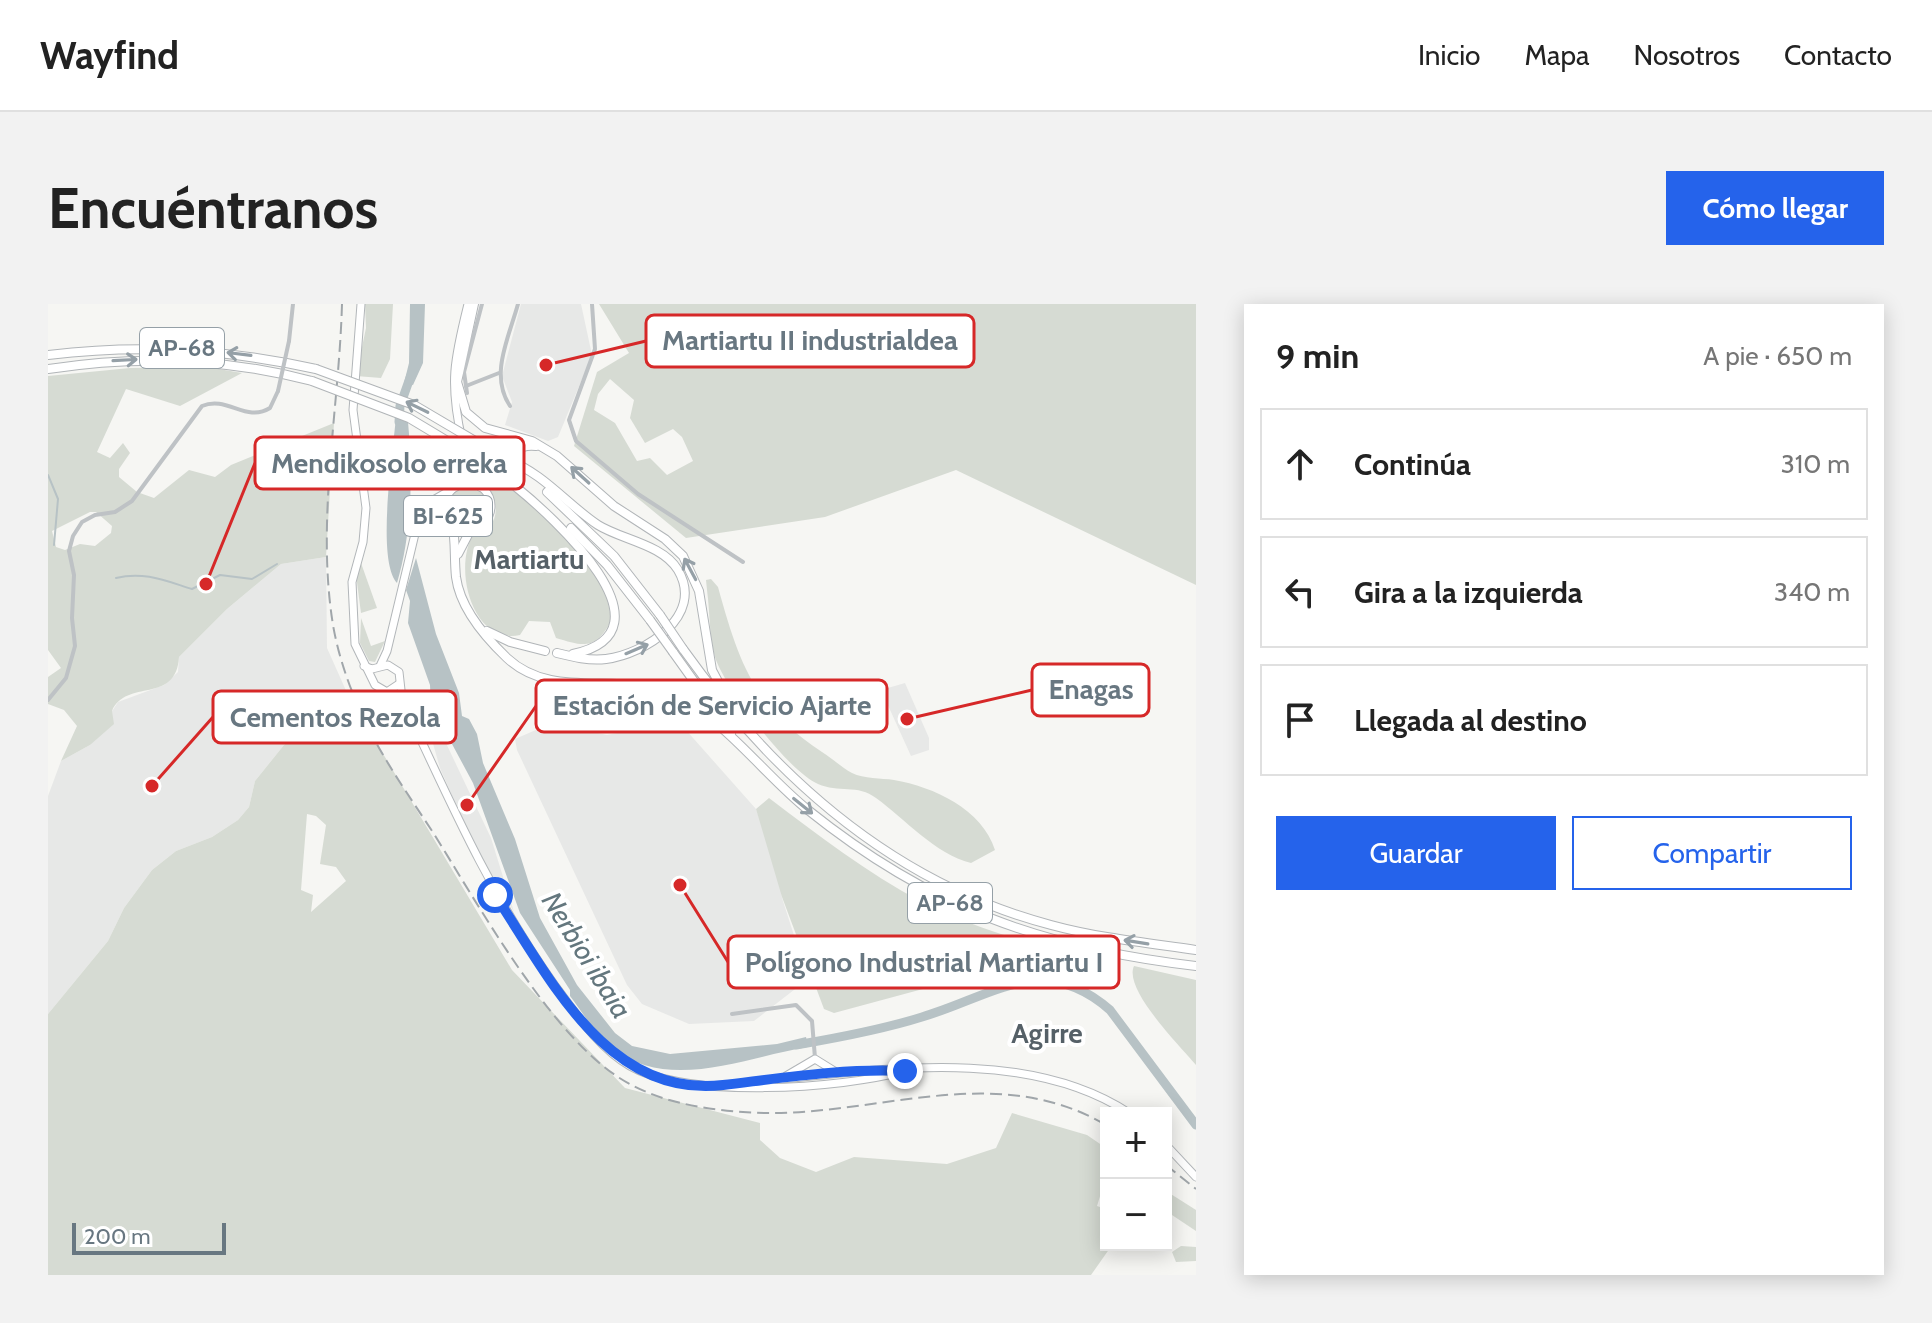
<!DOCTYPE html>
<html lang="es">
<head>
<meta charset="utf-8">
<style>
  :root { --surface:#fff; --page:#f2f2f2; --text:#222; --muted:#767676; --line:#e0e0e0; --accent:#2563eb }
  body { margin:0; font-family:Cabin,sans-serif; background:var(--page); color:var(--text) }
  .controls { position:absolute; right:24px; bottom:24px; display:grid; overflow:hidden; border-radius:0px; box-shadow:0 4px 20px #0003 }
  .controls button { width:72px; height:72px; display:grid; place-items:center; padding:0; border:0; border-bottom:2px solid var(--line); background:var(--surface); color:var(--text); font:40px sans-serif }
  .scale { position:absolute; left:24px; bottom:20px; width:154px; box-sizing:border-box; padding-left:8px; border:4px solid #687781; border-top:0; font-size:22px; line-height:28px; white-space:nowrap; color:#687781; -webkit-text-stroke:6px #fff; paint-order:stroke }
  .stop { position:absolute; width:24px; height:24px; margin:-18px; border:6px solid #2563eb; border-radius:50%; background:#fff }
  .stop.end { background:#2563eb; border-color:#fff; box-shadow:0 2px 8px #0008 }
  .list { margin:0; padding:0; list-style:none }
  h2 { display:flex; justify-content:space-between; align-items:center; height:104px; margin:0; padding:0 32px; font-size:34px }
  h2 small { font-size:26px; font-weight:400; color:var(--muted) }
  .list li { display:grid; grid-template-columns:52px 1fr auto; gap:24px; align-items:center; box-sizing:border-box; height:112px; margin:0 16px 16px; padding:0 16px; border:2px solid var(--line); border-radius:0px }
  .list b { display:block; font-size:30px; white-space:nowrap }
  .list em { font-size:26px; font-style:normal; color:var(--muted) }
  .actions { display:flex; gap:16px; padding:24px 32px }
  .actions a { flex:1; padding:18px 0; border:2px solid var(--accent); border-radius:0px; text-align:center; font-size:28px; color:var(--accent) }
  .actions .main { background:var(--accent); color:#fff }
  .icon { flex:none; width:44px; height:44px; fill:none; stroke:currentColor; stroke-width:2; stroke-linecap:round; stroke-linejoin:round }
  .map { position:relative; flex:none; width:1148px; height:971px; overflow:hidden; border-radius:0px }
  header { display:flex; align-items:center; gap:48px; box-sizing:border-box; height:112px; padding:0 40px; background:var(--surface); border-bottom:2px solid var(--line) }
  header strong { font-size:38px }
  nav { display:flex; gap:44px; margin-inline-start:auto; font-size:28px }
  .intro { display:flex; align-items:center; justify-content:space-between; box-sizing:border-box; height:192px; padding:0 48px }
  h1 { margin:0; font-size:56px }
  .button { padding:20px 36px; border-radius:0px; background:var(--accent); color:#fff; font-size:28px; font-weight:700 }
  main { display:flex; gap:48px; padding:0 48px }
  aside { flex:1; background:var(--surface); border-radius:0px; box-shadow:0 4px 20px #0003 }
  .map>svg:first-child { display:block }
  .built { fill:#e7e8e7 }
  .green { fill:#d6dbd3; fill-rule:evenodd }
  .water { fill:#b7c2c5 }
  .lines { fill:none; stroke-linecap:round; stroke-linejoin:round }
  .stream { stroke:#b7c2c5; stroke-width:2 }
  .river { stroke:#b7c2c5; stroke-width:9 }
  .primary-casing { stroke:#b2b6b9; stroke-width:9 }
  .highway-casing { stroke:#b1b5b8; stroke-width:10 }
  .street { stroke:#bec2c5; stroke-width:4 }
  .primary { stroke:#fff; stroke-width:7 }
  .highway { stroke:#fff; stroke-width:8 }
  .rail { stroke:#a0a6aa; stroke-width:2; stroke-dasharray:12 6; stroke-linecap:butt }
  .highway-bridge-casing { stroke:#b1b5b8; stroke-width:10; stroke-linecap:butt }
  .street-bridge { stroke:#bec2c5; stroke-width:4 }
  .highway-bridge { stroke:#fff; stroke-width:8 }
  .oneway { stroke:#95a0a7 }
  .route { stroke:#2563eb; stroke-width:10 }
  .labels { text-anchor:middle; stroke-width:8; stroke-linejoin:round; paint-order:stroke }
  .shield { fill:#fff; stroke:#95a0a7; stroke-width:2 }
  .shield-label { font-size:24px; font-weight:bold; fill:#687781 }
  .neighbourhood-label { font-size:28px; font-weight:bold; fill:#556067; stroke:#fff }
  .water-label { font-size:28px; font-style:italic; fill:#64777e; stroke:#fff }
  .leader { fill:none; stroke:#d62828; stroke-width:3 }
  .callout-dot { fill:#d62828; stroke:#fff; stroke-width:3 }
  .callout { fill:#fff; stroke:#d62828; stroke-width:3 }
  .callout-label { font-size:28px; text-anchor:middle; font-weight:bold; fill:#687781 }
</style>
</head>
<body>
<header>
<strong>Wayfind</strong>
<nav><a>Inicio</a><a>Mapa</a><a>Nosotros</a><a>Contacto</a></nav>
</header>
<div class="intro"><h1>Encuéntranos</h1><a class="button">Cómo llegar</a></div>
<main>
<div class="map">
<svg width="1148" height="971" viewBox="0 0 1148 971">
  <rect width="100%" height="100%" fill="#f6f6f3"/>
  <g class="built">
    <polygon points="473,0 533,0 544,51 510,133 500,137 457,121 464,98 454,72"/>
    <polygon points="278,253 279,344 300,391 236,441 207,477 201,503 190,516 164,533 128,547 104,566 76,604 60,637 0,710 0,492 13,457 42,441 70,398 116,381 130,368 131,353 179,305 233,260"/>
    <polygon points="857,379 881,434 881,446 863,452 833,386"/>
    <polygon points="379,399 443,534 466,608 426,542 392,464 374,401"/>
    <polygon points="630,417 708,505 731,568 734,594 760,675 706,717 641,720 594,700 579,681 469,446 467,435 504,419 559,431"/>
  </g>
  <g class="green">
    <polygon points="317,0 345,0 342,55 333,74 308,72 318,24"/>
    <path d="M551,0H1148V281L908,166L777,213L638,234L526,142L549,68L581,49ZM562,75L586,96L582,114L597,139L625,125L634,133L645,157L619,171L602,154L589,157L567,119L546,106L550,90Z"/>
    <path d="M159,63L194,69L132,102L78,85L49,148L62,154L75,139L82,149L71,165V173L89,188L106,194L141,166L167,173L183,161L286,119L278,253L233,260L179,305L131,353C128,401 78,374 64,407L66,420L42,441L13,457L29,422L16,406L0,400V373L13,364L0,346V72L82,64ZM42,208H48L64,222L63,229L47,242L32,240L17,246L8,243L4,227Z"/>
    <path d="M453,178C495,208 561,262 563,317C547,347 535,342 508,334L502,318L481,317L472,331C424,341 405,264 425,231C450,223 452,207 442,185Z"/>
    <circle cx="420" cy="202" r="19"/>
    <polygon points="313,259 329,304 313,309 308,271"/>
    <path d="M663,275L670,283C691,359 706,403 774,448C784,454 794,464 804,469C816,475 833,474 846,476C886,483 934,505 947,546L923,559C887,550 857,515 828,494C810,480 790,489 770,480C741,468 676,383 667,353C661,332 662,308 659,286L658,276Z"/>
    <polygon points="313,314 323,342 337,337 327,358 321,357 312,339"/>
    <path d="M300,391L464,666L577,784L712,819V836L732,854L768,868L806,853L899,860L948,844L964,809L1039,831L1058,844V885L1054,886L1049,902L1058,905L1052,927L1062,944L1043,971H0V710L60,637L76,604L104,566L128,547L164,533L190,516L201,503L207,477L236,441ZM259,510L268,512L278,521L272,560L288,563L298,577L263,608L265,591L253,586Z"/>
    <path d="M721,494C770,531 819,569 874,598C933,628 997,643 1061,660L1064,671L1048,680L1009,666L960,662L786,709L776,705L734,593L708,505Z"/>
    <path d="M1086,662L1148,676V761C1132,742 1075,685 1086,662Z"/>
    <polygon points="1118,887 1148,906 1148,927 1118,907"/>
    <polygon points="1133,942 1148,943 1148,957 1128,958 1124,948"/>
  </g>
  <g class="water">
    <polygon points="362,0 377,0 375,59 365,81 356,79 361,59"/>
    <path d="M348,113L360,118C365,171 364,229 349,279C328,256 345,148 348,113Z"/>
    <path d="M368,254L388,330L411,389L414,412L421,415L429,430L435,459L467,535L492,614L529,681L567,729L584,742L622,750L729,740L758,733L760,743C697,753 621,789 564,744C547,730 535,709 522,692V686L472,609L425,479L383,401L382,381L360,319L362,297L358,286Z"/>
  </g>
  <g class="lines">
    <g class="stream">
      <polyline points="0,171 10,195 6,241"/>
      <path d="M68,274C96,267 118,277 144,285L172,271L204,275L229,260"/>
    </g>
    <g class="river">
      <polyline points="351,118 352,102 363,71"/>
      <path d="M748,741C789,734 833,726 874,713C945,692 995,647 1062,706L1148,821"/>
    </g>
    <g class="primary-casing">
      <g id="primary">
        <polyline points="313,0 305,106 318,204 315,238 304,278 307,340 327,381 339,388 351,380"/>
        <path d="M420,0C406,56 401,79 414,136C418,154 419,168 432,182"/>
        <circle cx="420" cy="202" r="23"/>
        <polyline points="408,183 412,169 411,141"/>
        <polyline points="372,217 383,207 401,214"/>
        <path d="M316,362L324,365L340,361L351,368L354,395C401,496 443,592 508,683C529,711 551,744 582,762C639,795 793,785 857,767"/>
        <polyline points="332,362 339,347 372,209 382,198 406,184"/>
        <polyline points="339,388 357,410"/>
        <polyline points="738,772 767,755 788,768"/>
        <path d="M705,778C824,767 976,740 1081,809"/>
        <polyline points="1118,841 1148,873"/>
      </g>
    </g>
    <g class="highway-casing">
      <g id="highway">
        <polyline points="426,0 409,78 418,108 437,124 484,137 509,152 566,202 617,235 635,252 651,287 664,366 683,402"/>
        <path d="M0,51C92,40 177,45 268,65"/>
        <path d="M0,65C90,51 177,54 264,77"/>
        <path d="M461,157C494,168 521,202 550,221C574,236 614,240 630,266C657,312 597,350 558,355C541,357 525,353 509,349"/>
        <path d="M433,183C464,179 452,138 488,142"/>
        <path d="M468,183C504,212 632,327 525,350"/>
        <polyline points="499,188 566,252 612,311"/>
        <path d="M404,218C408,236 406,254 408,273C412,304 437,333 459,354C506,398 573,365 627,392C680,418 715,470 760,506C882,604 994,644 1148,662"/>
        <polyline points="523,224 559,261 602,316"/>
        <polyline points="410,250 423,225"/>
        <polyline points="439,327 462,338 497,347"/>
        <path d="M635,345C727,474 847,580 1003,621C1051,634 1100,639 1148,646"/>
        <polyline points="625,348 683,429"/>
      </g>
    </g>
    <g class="street">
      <polyline points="544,0 547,45 521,116 528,137 590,190 695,258"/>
      <polyline points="241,37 245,0"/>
      <polyline points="418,82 451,69"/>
      <polyline points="419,89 416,68 434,0"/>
      <path d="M462,102C441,71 461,33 470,0"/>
      <path d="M0,396L18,374L27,342L24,314L26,271L21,247L25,232L34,218L47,211L67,208L84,197L154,102C179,91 198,119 222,104L230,87"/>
      <polyline points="263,424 329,396 337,388"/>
      <polyline points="684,710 748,701 764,717 767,754"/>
    </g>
    <use href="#primary" class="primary"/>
    <use href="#highway" class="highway"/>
    <g class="rail">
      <path d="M294,0C291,106 268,216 285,321C290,350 300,380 312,406C331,450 360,490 386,530C429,599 492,711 555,762C595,795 644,804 695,808C819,818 942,753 1058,821"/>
      <polyline points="1118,861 1148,885"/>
    </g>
    <g class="highway-bridge-casing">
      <g id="highway-bridge">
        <polyline points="268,65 366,101 461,157"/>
        <polyline points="264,77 361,114 471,180"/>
        <polyline points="612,311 635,345"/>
        <polyline points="602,316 625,348"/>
      </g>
    </g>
    <polyline class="street-bridge" points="230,87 241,37"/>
    <use href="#highway-bridge" class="highway-bridge"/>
  </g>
  <defs><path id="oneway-shaft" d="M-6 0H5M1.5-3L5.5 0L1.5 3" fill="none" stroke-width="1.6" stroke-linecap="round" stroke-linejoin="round" transform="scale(2)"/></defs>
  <g class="oneway">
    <use href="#oneway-shaft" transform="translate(191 50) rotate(-173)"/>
    <use href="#oneway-shaft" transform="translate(77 56) rotate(-3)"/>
    <use href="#oneway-shaft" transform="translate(369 103) rotate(-154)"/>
    <use href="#oneway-shaft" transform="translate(532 171) rotate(-138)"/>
    <use href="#oneway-shaft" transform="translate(642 265) rotate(-118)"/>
    <use href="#oneway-shaft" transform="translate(589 345) rotate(-23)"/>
    <use href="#oneway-shaft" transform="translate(755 502) rotate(39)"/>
    <use href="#oneway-shaft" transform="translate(1088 638) rotate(-171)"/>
  </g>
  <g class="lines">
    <path class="route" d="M447,591C501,672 559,795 675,781C734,774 797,764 857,767"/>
  </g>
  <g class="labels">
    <g class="shield">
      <rect x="92" y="24" width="84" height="40" rx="6"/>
      <rect x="356" y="192" width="88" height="40" rx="6"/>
      <rect x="860" y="579" width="84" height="40" rx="6"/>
    </g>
    <g class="shield-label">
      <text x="134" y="52">AP-68</text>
      <text x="400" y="220">BI-625</text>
      <text x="902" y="607">AP-68</text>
    </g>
    <g class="neighbourhood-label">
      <text x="481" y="265">Martiartu</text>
      <text x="999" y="739">Agirre</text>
    </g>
    <g class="water-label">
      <text transform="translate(539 651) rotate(58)" y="10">Nerbioi ibaia</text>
    </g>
  </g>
  <path class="leader" d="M498 61L598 37M158 280L207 159M859 415L984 386M419 501L488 402M104 482L165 413M632 581L680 658"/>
  <g class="callout-dot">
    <circle cx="498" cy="61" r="8"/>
    <circle cx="158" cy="280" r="8"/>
    <circle cx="859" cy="415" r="8"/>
    <circle cx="419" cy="501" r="8"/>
    <circle cx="104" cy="482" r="8"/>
    <circle cx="632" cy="581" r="8"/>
  </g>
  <g class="callout">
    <rect x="598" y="11" width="328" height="52" rx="8"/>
    <rect x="207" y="133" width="269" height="52" rx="8"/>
    <rect x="984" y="360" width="117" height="52" rx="8"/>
    <rect x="488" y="376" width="351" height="52" rx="8"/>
    <rect x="165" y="387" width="243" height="52" rx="8"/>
    <rect x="680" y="632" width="391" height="52" rx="8"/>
  </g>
  <g class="callout-label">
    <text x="762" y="46">Martiartu II industrialdea</text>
    <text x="341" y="169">Mendikosolo erreka</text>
    <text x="1043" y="395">Enagas</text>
    <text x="664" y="411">Estación de Servicio Ajarte</text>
    <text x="287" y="423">Cementos Rezola</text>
    <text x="876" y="668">Polígono Industrial Martiartu I</text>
  </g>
</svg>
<div class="controls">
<button>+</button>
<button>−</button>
</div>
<div class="scale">200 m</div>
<div class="stop" style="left:447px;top:591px"></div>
<div class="stop end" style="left:857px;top:767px"></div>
</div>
<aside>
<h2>9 min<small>A pie · 650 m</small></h2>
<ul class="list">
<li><svg class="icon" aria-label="ahead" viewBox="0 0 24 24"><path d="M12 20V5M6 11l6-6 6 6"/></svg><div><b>Continúa</b></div><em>310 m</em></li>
<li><svg class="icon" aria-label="left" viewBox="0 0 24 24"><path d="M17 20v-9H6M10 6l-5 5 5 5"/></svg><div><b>Gira a la izquierda</b></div><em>340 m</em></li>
<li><svg class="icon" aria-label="arrive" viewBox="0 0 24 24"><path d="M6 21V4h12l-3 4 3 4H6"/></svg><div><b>Llegada al destino</b></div></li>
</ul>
<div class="actions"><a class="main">Guardar</a><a>Compartir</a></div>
</aside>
</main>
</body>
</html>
